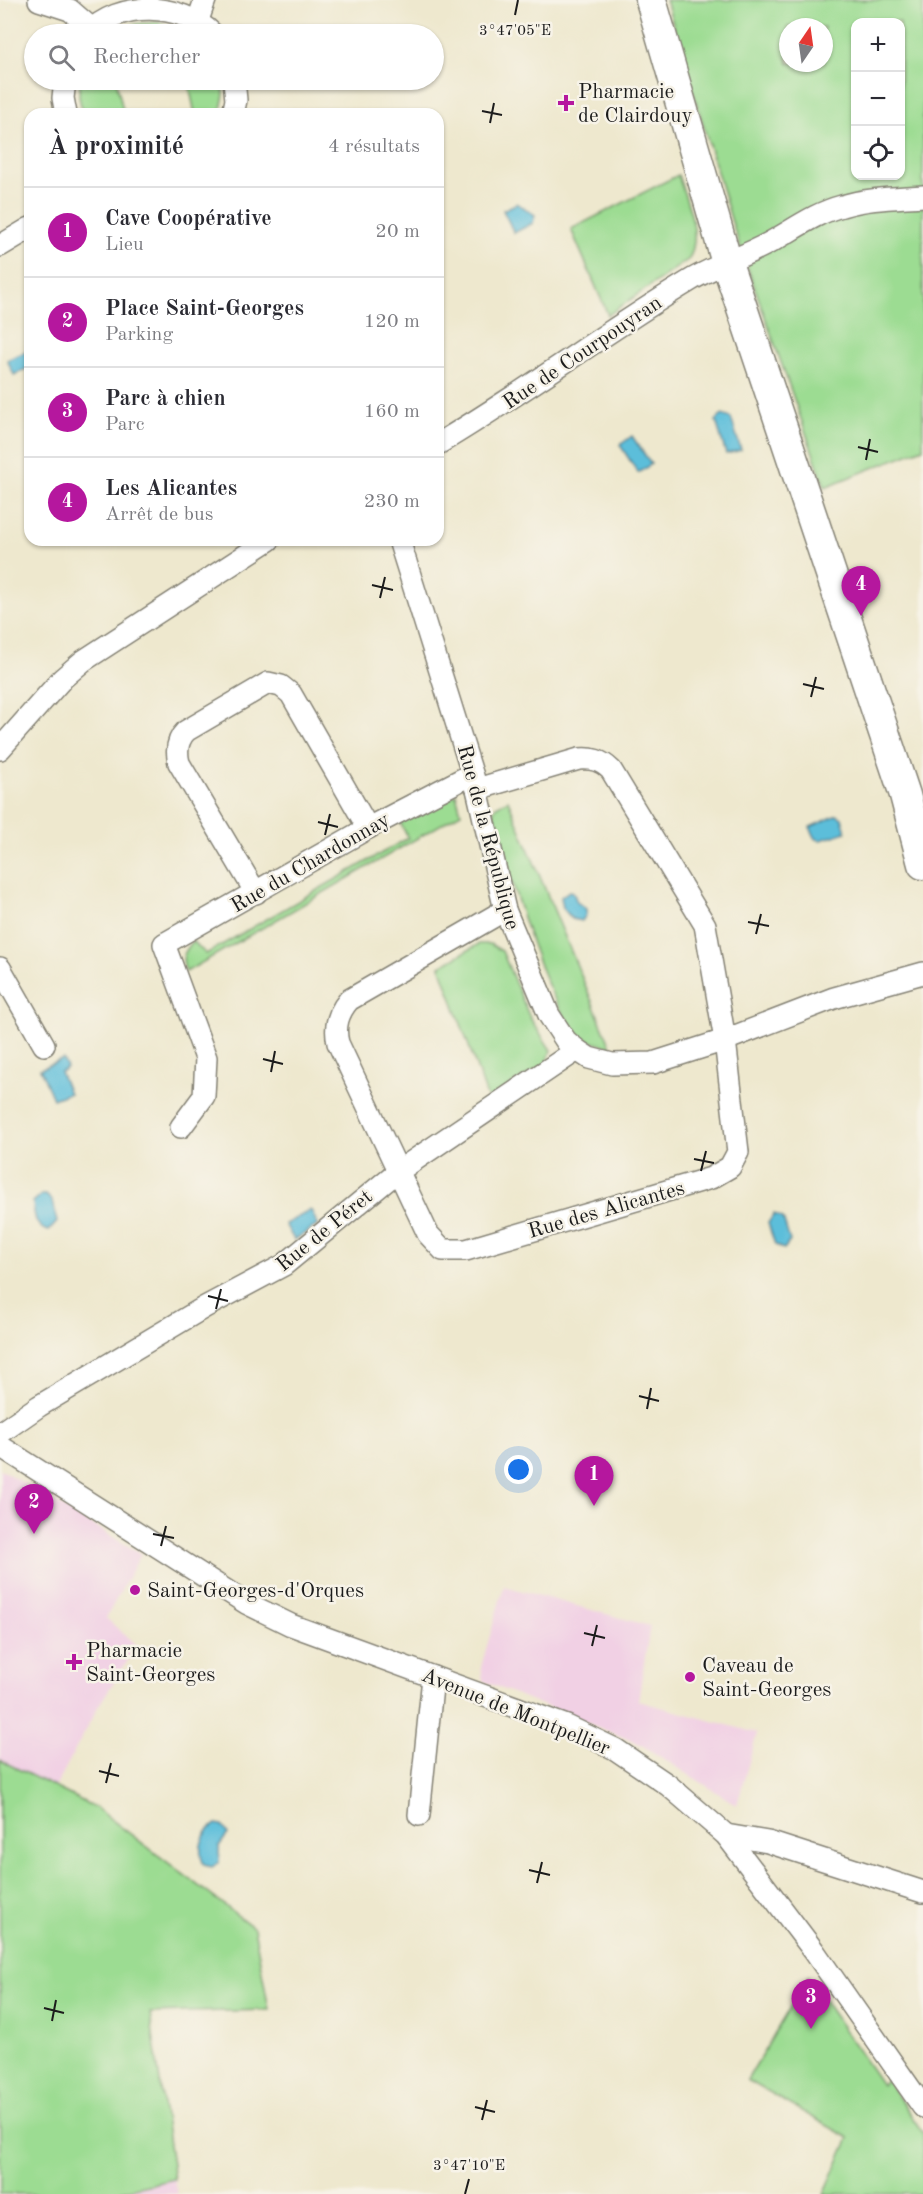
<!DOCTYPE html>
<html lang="fr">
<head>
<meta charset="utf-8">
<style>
  :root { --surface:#fff; --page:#f2f2f3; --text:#2b2b33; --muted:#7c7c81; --line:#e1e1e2; --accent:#b5179e }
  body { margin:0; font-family:"Old Standard TT",serif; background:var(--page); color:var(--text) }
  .controls { position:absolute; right:18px; top:18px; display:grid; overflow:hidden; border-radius:12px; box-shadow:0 2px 4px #0004 }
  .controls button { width:54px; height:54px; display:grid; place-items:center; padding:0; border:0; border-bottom:2px solid var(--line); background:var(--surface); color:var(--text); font:30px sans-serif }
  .compass { position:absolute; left:779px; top:18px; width:54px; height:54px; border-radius:50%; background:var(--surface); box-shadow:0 2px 4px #0004; rotate:13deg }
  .you { position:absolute; left:519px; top:1470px; width:21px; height:21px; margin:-15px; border:4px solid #fff; border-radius:50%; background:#1a73e8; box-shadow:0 0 0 9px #1a73e833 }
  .badge { display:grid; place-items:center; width:39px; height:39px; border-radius:50%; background:var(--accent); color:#fff; font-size:20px; font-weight:700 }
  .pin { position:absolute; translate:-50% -50px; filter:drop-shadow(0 2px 3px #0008) }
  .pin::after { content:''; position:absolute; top:32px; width:21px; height:18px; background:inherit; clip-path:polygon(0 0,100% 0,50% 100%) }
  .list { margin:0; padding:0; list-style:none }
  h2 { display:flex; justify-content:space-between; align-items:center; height:78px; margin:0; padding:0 24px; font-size:26px }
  h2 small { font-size:20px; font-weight:400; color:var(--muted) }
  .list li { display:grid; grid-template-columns:39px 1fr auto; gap:18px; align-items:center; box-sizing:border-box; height:90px; padding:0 24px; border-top:2px solid var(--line) }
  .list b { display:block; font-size:22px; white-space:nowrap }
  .list p { margin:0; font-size:20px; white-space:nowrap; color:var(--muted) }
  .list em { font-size:20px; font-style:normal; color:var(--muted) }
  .icon { flex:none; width:33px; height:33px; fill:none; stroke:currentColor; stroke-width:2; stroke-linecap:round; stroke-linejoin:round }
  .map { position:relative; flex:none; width:923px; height:2194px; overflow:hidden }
  .search { position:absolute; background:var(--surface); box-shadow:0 2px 4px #0004; left:24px; top:24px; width:420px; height:66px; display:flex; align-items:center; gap:15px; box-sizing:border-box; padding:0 21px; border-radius:33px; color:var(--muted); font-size:22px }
  .panel { position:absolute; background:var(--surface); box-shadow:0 2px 4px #0004; left:24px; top:108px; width:420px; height:438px; border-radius:18px }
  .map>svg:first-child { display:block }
  .built { fill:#f1d0e4 }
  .green { fill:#9cdc92; stroke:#5c7c57; stroke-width:1.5; fill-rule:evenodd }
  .water { fill:#5bbeda; stroke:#3c6d7b; stroke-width:1.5 }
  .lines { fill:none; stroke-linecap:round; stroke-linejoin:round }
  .street-casing { stroke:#858275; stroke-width:24 }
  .secondary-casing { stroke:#858275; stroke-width:33 }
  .street { stroke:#fff; stroke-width:21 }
  .secondary { stroke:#fff; stroke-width:30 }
  .ticks { fill:none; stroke:#1c1c1c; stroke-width:2 }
  .poi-dot { fill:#b5179e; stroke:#f7f3e8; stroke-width:2 }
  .labels { text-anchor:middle; stroke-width:5; stroke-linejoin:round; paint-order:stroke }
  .poi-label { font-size:21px; fill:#1c1c1c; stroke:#f7f3e8; text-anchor:start }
  .street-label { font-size:21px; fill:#1c1c1c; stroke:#f7f3e8 }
  .ticks-label { font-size:15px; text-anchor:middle; fill:#1c1c1c; stroke:#f7f3e8; stroke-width:5; stroke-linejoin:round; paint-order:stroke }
</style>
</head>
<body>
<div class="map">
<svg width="923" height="2194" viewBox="0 0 923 2194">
  <rect width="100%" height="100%" fill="#f7f3e8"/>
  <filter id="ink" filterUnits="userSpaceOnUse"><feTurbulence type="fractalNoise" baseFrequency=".0167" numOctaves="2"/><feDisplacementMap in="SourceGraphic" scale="12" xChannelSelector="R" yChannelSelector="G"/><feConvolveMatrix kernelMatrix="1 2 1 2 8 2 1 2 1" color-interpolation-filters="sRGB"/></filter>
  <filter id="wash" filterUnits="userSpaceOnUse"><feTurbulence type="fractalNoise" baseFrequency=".008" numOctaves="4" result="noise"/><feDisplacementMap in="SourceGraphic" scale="24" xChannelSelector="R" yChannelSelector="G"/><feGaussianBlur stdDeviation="1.35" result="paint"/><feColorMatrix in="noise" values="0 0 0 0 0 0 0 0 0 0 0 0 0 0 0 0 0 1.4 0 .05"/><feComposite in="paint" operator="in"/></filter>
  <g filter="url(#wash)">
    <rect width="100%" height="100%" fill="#eee8ce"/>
    <g class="built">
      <polygon points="0,1469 141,1554 106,1618 137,1646 99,1705 55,1788 0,1760"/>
      <polygon points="504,1586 650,1626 638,1701 757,1733 737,1805 640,1744 483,1681 481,1667"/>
      <polygon points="174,2179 177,2194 108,2194"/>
    </g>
    <g class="green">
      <path d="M666,0H923V448L825,487L734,229ZM856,22H900V176H856ZM788,27H824V63H788Z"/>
      <polygon points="158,22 191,34 108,34 133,24"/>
      <polygon points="80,80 116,80 124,114 83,114 79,97"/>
      <polygon points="188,80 222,80 224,95 220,114 195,114"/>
      <path d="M678,175C686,202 703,232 689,259L608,315L571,229Z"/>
      <path d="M456,794L461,813L186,972C180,958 184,952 193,941L206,954L408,838L400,822Z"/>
      <path d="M508,800L611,1047C601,1045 590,1042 581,1036C544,1009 505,859 493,811L496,806Z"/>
      <polygon points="479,944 490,944 502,951 530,1018 551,1050 547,1063 488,1099 440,966"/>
      <polygon points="0,1760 96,1808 254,1928 269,2010 150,2013 174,2179 108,2194 0,2194"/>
      <polygon points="808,1977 882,2085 886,2079 923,2133 923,2194 824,2194 849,2138 747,2080"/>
    </g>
    <g class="water">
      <polygon points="517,203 535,215 533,223 514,233 503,210"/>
      <polygon points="30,350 30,367 14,375 7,360"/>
      <polygon points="722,415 731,418 741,450 726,454 716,421"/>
      <polygon points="632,436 651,464 638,473 620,445"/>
      <polygon points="837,815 842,818 846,832 821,840 816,839 810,827"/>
      <polygon points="569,891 573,892 577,902 586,909 586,915 582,921 572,919 563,908 561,897"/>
      <polygon points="63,1059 67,1068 60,1072 69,1093 53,1099 40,1069"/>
      <path d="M41,1195H46L52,1201L57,1222L49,1231C35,1229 34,1214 33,1202Z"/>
      <polygon points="311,1210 318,1225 294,1240 285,1224"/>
      <polygon points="774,1214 783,1218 790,1241 784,1249 775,1245 768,1223"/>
      <path d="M216,1824L222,1825L228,1834L219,1846V1862L212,1867L204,1865C197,1850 201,1833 216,1824Z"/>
    </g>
  </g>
  <g filter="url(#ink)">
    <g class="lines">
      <g class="street-casing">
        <g id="street">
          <polyline points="39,0 70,10 92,29"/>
          <polyline points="198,20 205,0"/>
          <path d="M87,34C119,0 180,2 213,34"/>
          <polyline points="65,80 63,98 66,114"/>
          <polyline points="233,114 236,100 234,80"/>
          <polyline points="0,246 30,228"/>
          <path d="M438,444C524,393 605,332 691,280C716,265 743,257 769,243C793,230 815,213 842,206C868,198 896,198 923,196"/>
          <polyline points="399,540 477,789 505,910 549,1015 566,1041 577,1050 589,1058 612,1064 653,1063 725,1040 834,998 923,973"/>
          <polyline points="0,749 62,679 83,661 269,540"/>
          <path d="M477,789L579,759C592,758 601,760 611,770L705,925L725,1040L738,1152L730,1167L711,1178L466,1250H443L428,1234L338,1043C334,1026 338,1013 349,1000L505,910"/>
          <path d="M256,893L179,763C176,751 177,740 186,731L268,683L281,686L291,694L368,828"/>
          <polyline points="0,968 44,1045"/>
          <polyline points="181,1127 204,1096 206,1058 164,944 368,828 472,774"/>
          <polyline points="0,1433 39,1406 205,1307 284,1265 397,1172 577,1050"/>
          <polyline points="0,1446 246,1603 291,1625 567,1726 615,1749 668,1785 726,1835 814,1951 923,2107"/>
          <polyline points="419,1815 433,1677"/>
          <polyline points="726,1835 768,1842 923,1892"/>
        </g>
      </g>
      <g class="secondary-casing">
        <polyline id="secondary" points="651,0 727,263 905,795 923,864"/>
      </g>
      <use href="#street" class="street"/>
      <use href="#secondary" class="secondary"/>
    </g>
  </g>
  <path class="ticks" d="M515,15L518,0M482,111L502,115M490,123L494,103M858,447L878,452M866,460L870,439M372,585L393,590M380,598L385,577M803,684L824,689M811,697L816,677M318,822L338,827M325,835L330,814M748,922L769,926M756,934L761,914M263,1059L283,1064M271,1072L275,1051M694,1159L714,1163M701,1171L706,1151M208,1296L228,1301M216,1309L221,1289M639,1396L659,1401M647,1409L651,1388M153,1534L174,1538M161,1546L166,1526M584,1633L605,1638M592,1646L597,1625M99,1771L119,1776M106,1783L111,1763M529,1870L550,1875M537,1883L542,1862M44,2008L64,2013M52,2021L56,2000M475,2107L495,2112M482,2120L487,2100M465,2194L469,2179"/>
  <g class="poi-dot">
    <path d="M563 94h6v6h6v6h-6v6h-6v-6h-6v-6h6z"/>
    <circle cx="135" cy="1590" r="6"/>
    <path d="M71 1653h6v6h6v6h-6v6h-6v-6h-6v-6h6z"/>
    <circle cx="690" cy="1677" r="6"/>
  </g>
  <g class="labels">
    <g class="poi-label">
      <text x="578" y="98">Pharmacie<tspan x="578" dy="24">de Clairdouy</tspan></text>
      <text x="147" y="1597">Saint-Georges-d'Orques</text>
      <text x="86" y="1657">Pharmacie<tspan x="86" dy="24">Saint-Georges</tspan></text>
      <text x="702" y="1672">Caveau de<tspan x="702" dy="24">Saint-Georges</tspan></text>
    </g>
    <g class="street-label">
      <text transform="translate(582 352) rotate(-34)" y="7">Rue de Courpouyran</text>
      <text transform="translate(489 837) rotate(75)" y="7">Rue de la République</text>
      <text transform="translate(310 862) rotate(-30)" y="7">Rue du Chardonnay</text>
      <text transform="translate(606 1209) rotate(-16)" y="7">Rue des Alicantes</text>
      <text transform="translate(324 1230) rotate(-39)" y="7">Rue de Péret</text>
      <text transform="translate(516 1711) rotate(22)" y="7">Avenue de Montpellier</text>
    </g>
  </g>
  <g class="ticks-label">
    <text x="515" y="35">3°47'05"E</text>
    <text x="469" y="2170">3°47'10"E</text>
  </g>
</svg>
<div class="controls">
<button>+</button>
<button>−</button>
<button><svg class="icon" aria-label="locate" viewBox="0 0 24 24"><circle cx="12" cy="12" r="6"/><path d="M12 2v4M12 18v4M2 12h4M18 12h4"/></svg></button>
</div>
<svg class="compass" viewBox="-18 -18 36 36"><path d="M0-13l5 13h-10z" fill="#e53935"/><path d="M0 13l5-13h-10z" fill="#7c7c81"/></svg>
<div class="you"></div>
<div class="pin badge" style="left:594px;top:1506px">1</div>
<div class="pin badge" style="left:34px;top:1534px">2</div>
<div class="pin badge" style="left:811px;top:2029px">3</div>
<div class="pin badge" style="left:861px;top:616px">4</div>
<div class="search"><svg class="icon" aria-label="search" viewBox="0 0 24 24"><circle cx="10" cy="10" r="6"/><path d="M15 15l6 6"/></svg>Rechercher</div>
<section class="panel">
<h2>À proximité<small>4 résultats</small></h2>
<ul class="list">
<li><span class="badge">1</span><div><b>Cave Coopérative</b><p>Lieu</p></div><em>20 m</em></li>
<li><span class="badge">2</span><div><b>Place Saint-Georges</b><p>Parking</p></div><em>120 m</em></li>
<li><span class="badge">3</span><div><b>Parc à chien</b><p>Parc</p></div><em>160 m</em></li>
<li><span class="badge">4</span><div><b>Les Alicantes</b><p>Arrêt de bus</p></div><em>230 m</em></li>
</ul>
</section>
</div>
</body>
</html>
